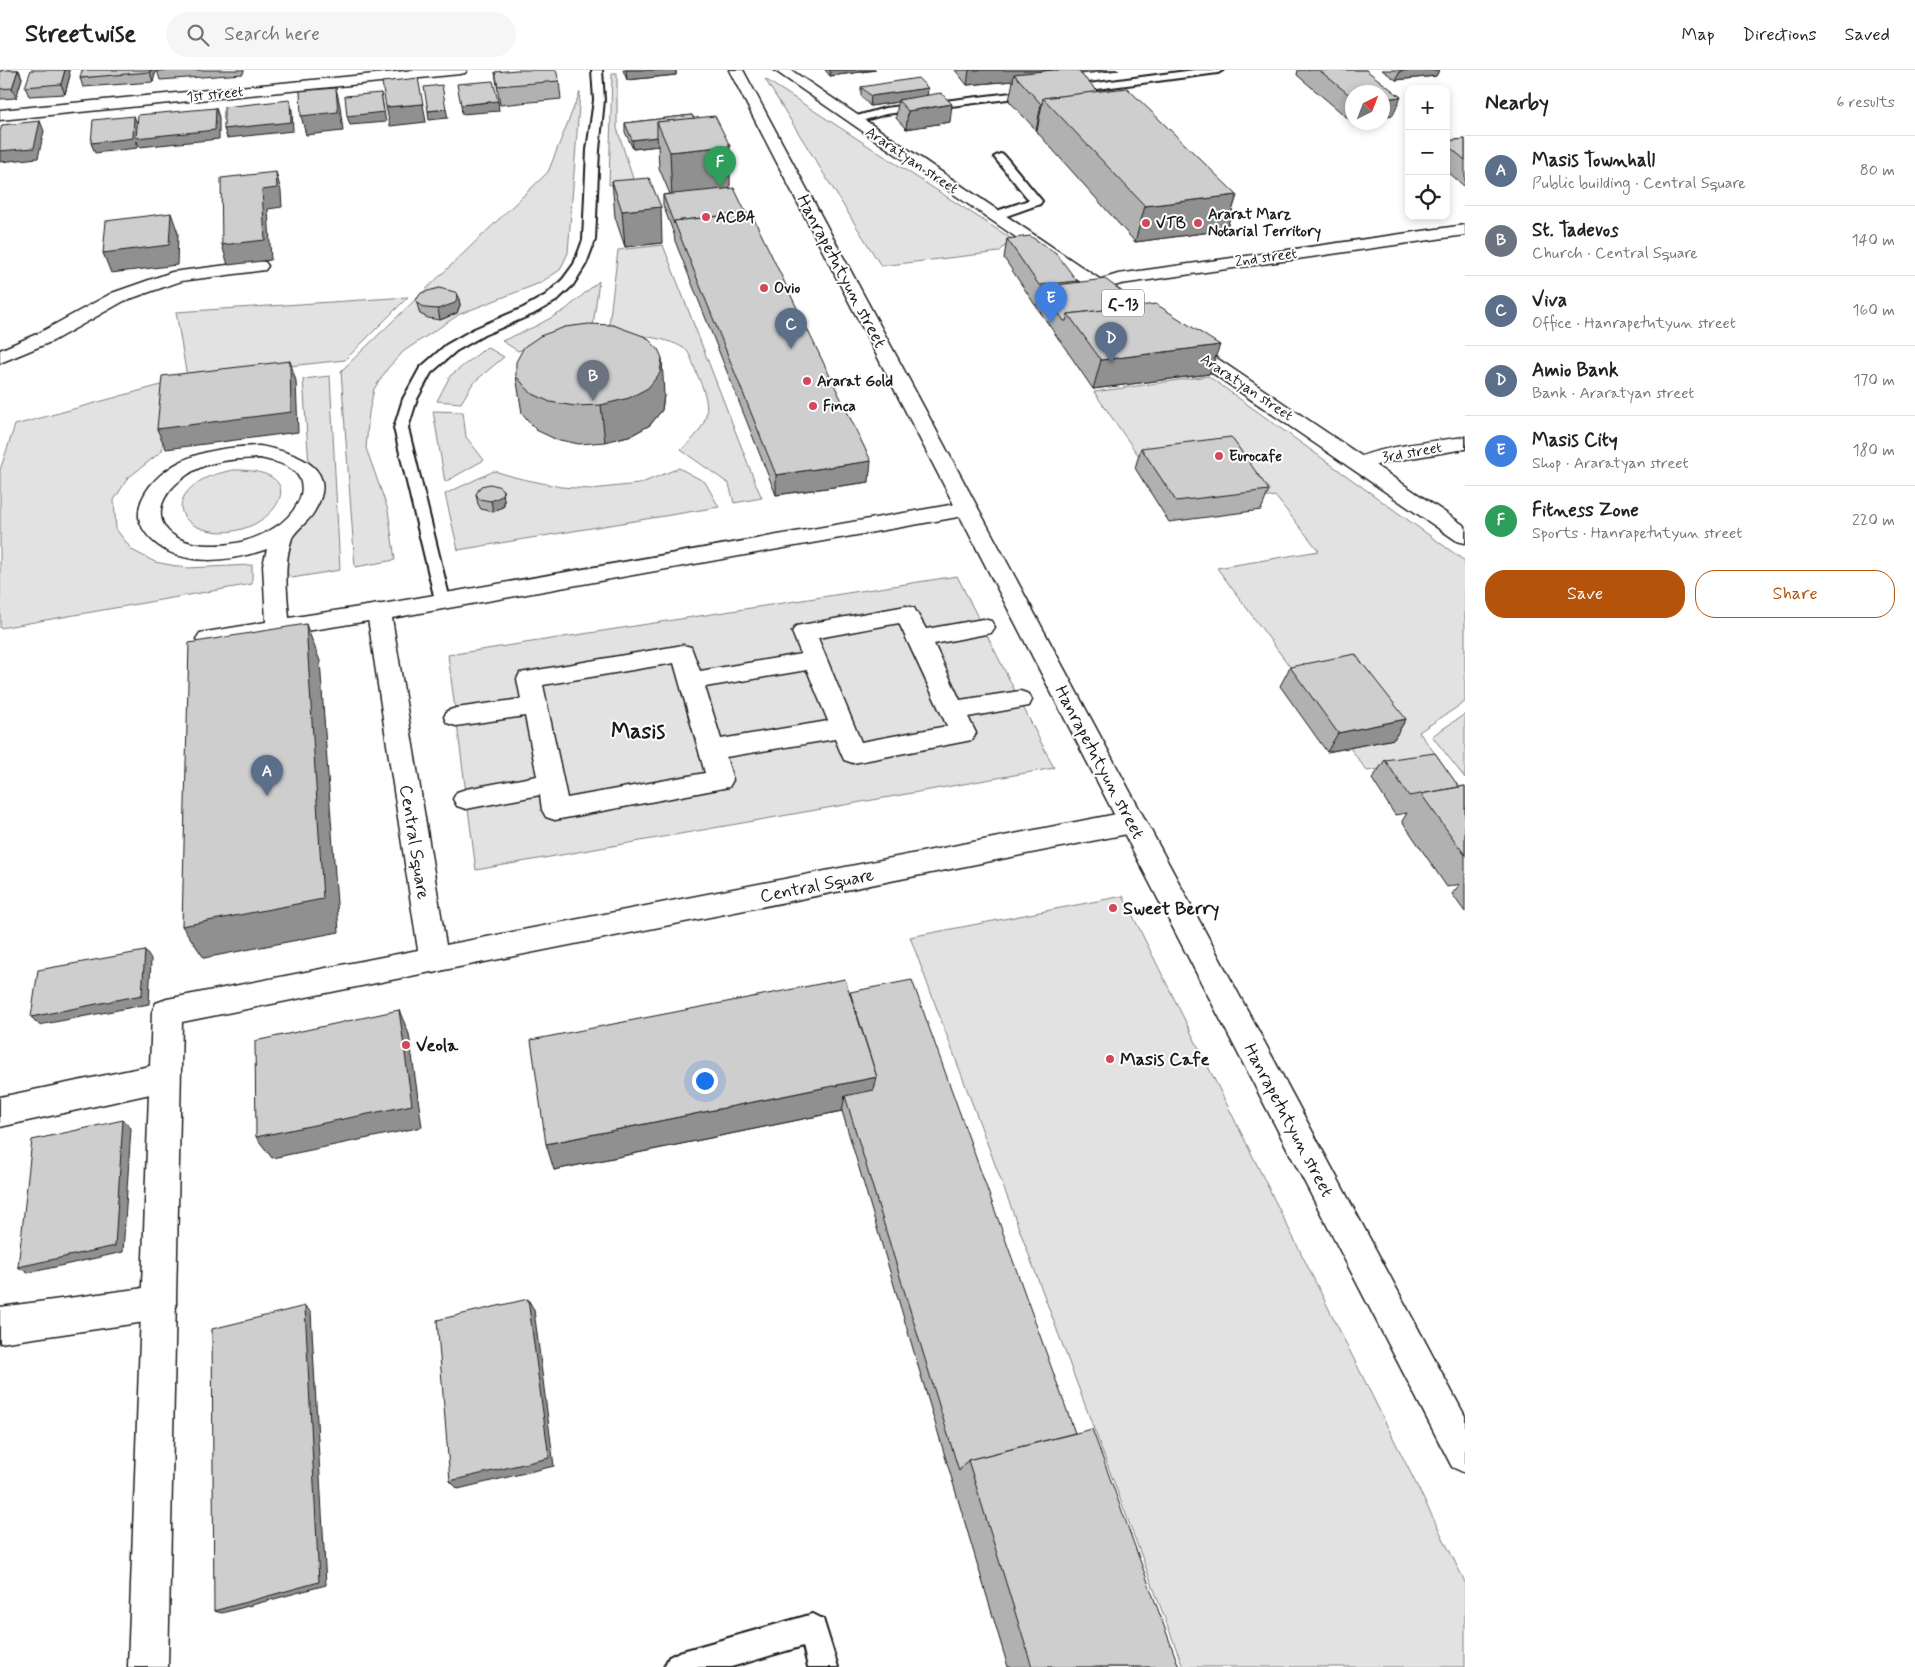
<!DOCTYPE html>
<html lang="en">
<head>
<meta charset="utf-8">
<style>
  :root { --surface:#fff; --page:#f6f6f6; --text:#222; --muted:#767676; --line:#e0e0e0; --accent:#b45309 }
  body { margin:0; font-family:Mynerve,"Noto Sans Armenian",sans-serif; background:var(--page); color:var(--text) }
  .controls { position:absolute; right:15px; top:15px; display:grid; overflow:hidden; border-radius:10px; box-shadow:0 2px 8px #0003 }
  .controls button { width:45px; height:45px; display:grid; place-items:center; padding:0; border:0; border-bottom:1px solid var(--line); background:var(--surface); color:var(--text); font:25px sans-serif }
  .compass { position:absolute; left:1345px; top:15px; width:45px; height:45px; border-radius:50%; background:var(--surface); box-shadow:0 2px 8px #0003; rotate:42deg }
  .you { position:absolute; left:704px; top:1010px; width:18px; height:18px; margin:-12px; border:4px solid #fff; border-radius:50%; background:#1a73e8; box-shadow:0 0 0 8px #1a73e833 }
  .badge { display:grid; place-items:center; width:32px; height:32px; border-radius:50%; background:var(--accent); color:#fff; font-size:16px; font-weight:700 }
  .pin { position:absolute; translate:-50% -41px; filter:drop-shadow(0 1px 2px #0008) }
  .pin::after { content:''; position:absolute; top:26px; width:18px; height:15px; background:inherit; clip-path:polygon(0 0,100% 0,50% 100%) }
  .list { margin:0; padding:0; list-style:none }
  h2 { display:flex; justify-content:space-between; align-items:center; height:65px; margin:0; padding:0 20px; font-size:21px }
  h2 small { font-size:16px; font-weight:400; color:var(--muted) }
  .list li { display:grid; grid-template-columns:32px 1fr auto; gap:15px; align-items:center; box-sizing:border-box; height:70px; padding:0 20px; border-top:1px solid var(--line) }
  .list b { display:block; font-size:19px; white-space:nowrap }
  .list p { margin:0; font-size:16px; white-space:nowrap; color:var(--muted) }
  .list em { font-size:16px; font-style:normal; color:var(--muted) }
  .actions { display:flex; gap:10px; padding:15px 20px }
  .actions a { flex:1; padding:11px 0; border:1px solid var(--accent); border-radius:20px; text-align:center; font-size:18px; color:var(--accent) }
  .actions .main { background:var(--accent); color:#fff }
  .icon { flex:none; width:28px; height:28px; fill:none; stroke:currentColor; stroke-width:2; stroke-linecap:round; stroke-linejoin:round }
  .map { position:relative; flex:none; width:1465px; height:1597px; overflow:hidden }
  header { display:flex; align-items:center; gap:30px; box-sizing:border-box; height:70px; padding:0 25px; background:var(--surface); border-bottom:1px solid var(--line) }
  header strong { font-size:24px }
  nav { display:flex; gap:28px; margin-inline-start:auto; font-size:18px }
  .search { width:350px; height:45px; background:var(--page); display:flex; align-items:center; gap:12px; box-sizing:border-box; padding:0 18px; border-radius:28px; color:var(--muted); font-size:19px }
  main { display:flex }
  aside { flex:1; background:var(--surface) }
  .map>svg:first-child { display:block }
  .green { fill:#e2e2e2; stroke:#7f7f7f }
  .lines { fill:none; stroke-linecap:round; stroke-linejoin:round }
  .service-casing { stroke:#1c1c1c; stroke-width:4 }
  .pedestrian-casing { stroke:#1c1c1c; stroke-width:3 }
  .minor-casing { stroke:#1c1c1c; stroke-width:3 }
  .tertiary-casing { stroke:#1c1c1c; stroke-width:3 }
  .primary-casing { stroke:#1c1c1c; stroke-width:3 }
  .service { fill:#fff; fill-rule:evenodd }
  .pedestrian { fill:#fff; fill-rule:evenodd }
  .minor { fill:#fff; fill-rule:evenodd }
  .tertiary { fill:#fff; fill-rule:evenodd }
  .primary { fill:#fff; fill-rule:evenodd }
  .wall { fill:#b1b1b1; stroke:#1c1c1c }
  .shaded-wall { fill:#909090; stroke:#1c1c1c }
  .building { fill:#cecece; stroke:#1c1c1c }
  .poi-dot { fill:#d1495b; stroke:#fff; stroke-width:2 }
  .labels { text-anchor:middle; stroke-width:4; stroke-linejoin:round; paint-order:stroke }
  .far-street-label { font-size:15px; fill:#1c1c1c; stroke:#fff }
  .far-poi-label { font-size:15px; font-weight:bold; fill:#1c1c1c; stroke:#fff; text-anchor:start }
  .shield { fill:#fff; stroke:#606060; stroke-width:1 }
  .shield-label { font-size:16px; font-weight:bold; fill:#1c1c1c }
  .street-label { font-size:18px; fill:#1c1c1c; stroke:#fff }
  .poi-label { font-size:18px; font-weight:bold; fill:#1c1c1c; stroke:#fff; text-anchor:start }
  .district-label { font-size:22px; font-weight:bold; fill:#1c1c1c; stroke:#fff }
</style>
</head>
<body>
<header>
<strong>Streetwise</strong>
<div class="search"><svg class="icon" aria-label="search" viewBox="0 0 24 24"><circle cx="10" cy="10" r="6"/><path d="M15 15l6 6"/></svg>Search here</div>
<nav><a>Map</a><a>Directions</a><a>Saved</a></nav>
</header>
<main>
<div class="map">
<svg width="1465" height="1597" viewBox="0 0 1465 1597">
  <rect width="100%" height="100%" fill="#fff"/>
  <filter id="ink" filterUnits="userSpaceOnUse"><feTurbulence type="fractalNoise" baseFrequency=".02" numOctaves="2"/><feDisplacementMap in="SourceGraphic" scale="10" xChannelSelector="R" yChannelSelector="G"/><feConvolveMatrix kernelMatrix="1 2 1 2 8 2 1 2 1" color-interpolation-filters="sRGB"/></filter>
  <g filter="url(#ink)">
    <g class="green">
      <polygon points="612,3 617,3 617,58 634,112 609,115"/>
      <polygon points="765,9 1012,169 999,182 881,196"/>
      <polygon points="580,22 568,183 560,200 540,213 460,244 404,281 388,298 374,319 369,342 366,378 388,440 395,490 355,497 341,301 548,102"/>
      <path d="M663,175L757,417L762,428L734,433L729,414L681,380C711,354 713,338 696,302C694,296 691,286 687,281C673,267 628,264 608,263L618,180Z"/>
      <polygon points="599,211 592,263 554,268 518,281 502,271 536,256 565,240"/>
      <polygon points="408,227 345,290 187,307 176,242"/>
      <polygon points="487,277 504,287 473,313 461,333 437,331 450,306"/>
      <polygon points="330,306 340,500 292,508 284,501 295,458 312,446 319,431 320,412 309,396 303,309"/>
      <polygon points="1208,306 1465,491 1465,632 1419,662 1440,690 1367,701 1217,498 1319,481 1275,426 1178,442 1094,322"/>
      <polygon points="168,313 162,381 128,408 114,430 116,459 132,480 155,492 187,498 252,495 252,514 0,558 0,400 15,355"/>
      <polygon points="433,341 463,342 466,367 484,390 445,412"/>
      <polygon points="679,398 705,412 719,437 458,480 445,424 494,401 518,408 561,417 591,419 639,414"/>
      <path d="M232,400C326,398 265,475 207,460C176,453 172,428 200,411C210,405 221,403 232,400Z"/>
      <polygon points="957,506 1054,698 476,800 448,585"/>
      <polygon points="1465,644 1465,708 1432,666"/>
      <polygon points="1123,826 1465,1512 1465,1597 1183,1597 910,867"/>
    </g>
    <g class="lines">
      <g class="service-casing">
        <g id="service">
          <polygon points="592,0 602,0 604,30 599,80 595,170 586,194 573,215 556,231 533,244 484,265 456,281 431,303 417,329 408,358 450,530 448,534 442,536 436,534 394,358 403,329 420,298 446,275 474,259 523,238 546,225 563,209 574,194 583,170 587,80 594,30"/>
          <polygon points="1194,0 1223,0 1218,3 1066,23 1061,20 1066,17"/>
          <polygon points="1037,20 1042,23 1041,25 886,44 854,53 849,50 850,48 885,38"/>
          <polygon points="1000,84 1004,85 1042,131 1040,134 995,150 991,149 989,146 991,143 1029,130 994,87"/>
          <polygon points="813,1544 823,1549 838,1597 808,1597 803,1576 731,1597 664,1597 669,1587 679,1582"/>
        </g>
      </g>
      <g class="pedestrian-casing">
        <g id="pedestrian">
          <path d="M260,376C295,383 342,396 314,442C309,451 295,461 292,468C283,495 287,521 289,548L379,534L387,536L391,542L387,548L208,577L200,575L196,569L200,563L266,552L263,495L267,479C232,491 182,499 152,470C146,464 140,456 139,447C138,436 143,425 150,416C177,383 220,377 260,376ZM260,388C272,391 286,393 295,402C313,421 291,448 274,458C255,470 232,476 209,475C157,474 143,435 187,405C208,390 235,389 260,388Z"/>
          <path d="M906,536L914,538L926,559L983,549L991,551L995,557L991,563L934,574L960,630L1020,621L1029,624L1032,630L1029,636L968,647L976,663L972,670L853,693L844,690L835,669L726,687L733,710L729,717L555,750L546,747L542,740L540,725L466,739L457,736L453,729L457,722L466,719L537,706L525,646L456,656L447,653L444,647L447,641L456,638L521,629L517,609L520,603L683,575L691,577L700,601L801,584L792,562L796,556ZM899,553L947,656L861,672L818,568ZM674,593L705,703L567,728L543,615ZM807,600L828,651L721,669L705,617Z"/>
          <polygon points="164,993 175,997 179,1007 175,1017 164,1021 0,1057 0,1027"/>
          <polygon points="159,1216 171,1221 176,1233 171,1245 159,1250 0,1273 0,1237"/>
        </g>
      </g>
      <g class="minor-casing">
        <g id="minor">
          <polygon points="416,0 467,0 465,3 460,4 0,50 0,40"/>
          <polygon points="1465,155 1465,165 1121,214 1098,221 1092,220 1089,216 1092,212 1118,204"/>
          <polygon points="259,191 265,192 268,196 265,200 181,211 124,231 53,271 0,293 0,280 39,263 112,223 172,202"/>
          <path d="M1465,367V379L1387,392L1360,400L1353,399L1350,394C1360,378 1443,370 1465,367Z"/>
          <polygon points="967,432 975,434 978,439 975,444 392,548 446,875 1132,741 1141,745 1145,752 1141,759 1132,763 444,900 434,903 431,902 182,952 168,1597 128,1597 152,942 156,933 167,929 418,880 367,542 371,536"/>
        </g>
      </g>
      <g class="tertiary-casing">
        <polygon id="tertiary" points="729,0 743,0 1465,1346 1465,1403 1452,1397"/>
      </g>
      <g class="primary-casing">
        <g id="primary">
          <polygon points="774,0 791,0 1126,227 1129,231 1126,235 1120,236 1114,235"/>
          <polygon points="1183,268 1190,270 1465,456 1465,473 1457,471 1176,278 1174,274 1176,270"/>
        </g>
      </g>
      <use href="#service" class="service"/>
      <use href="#pedestrian" class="pedestrian"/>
      <use href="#minor" class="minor"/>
      <use href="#tertiary" class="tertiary"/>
      <use href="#primary" class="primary"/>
    </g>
    <g class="wall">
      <polygon points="8,0 19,0 22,8 16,28 0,29 0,1"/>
      <polygon points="156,0 153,12 83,17 80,8"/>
      <polygon points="157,0 244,0 243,4 160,10"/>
      <polygon points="623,0 676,0 676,5 627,10"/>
      <polygon points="825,0 876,0 830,6"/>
      <polygon points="955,0 1119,0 1081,4 1098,22 1237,125 1226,160 1135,172 1037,62 1037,61 1009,31 1013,11 967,15"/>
      <polygon points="1298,0 1366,0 1393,45 1352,22 1352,50 1350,50 1297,5"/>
      <polygon points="1382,0 1439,0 1436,6 1396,10"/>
      <polygon points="495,2 559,11 561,29 500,35"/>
      <polygon points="70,5 65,24 29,26 25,17"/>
      <polygon points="861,17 927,26 950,52 906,59 896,48 898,32 870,36 861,26"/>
      <polygon points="692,45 730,118 869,412 776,425 675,171 674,164 663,135 663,125 670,124 659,98 658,76 633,79 625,62 625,53"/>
      <polygon points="1465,69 1465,117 1446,100 1446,71"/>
      <polygon points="612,111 662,173 625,177 615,147"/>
      <polygon points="1007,169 1077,211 1076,213 1209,304 1093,319 1061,272 1061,271 1060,271 1036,236 1037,235 1035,235 1004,188"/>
      <polygon points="458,225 460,235 457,243 440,250 428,248 420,244 416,230"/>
      <polygon points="516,306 664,325 662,340 650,355 632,365 605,372 579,374 555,369 536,360 522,343"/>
      <polygon points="1141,378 1269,420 1261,440 1169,452 1135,398"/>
      <polygon points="476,424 504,430 504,436 493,442 481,439 478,434"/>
      <polygon points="1290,597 1406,649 1394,669 1327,682 1280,616"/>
      <polygon points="1385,690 1459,717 1465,716 1465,842 1452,824 1460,814 1447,817 1402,751 1407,743 1395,745 1372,709"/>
      <polygon points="850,922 1075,1363 1179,1597 1008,1597 842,1041 554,1100"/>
    </g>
    <g class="shaded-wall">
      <polygon points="18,0 22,8 16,28 12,18"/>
      <polygon points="65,0 69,0 70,5 65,24 61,14"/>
      <polygon points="151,0 156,0 153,12 150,2"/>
      <polygon points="626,0 676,0 676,5 627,10"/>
      <polygon points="830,0 876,0 830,6"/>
      <polygon points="969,0 1119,0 1019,10 1014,4 1013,11 967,15"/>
      <polygon points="1411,0 1439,0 1436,6 1396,10 1400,1"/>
      <polygon points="336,18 340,36 343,61 306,65 301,46"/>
      <polygon points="928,18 927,28 898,30 898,32 870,36 871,26"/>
      <polygon points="381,23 386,52 350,55 347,46"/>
      <polygon points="1401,27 1393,45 1382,47 1382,29"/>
      <polygon points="290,30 292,40 293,61 227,68 224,59"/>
      <polygon points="498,31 499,41 462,44 461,35"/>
      <polygon points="423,34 426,52 390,56 386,37"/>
      <polygon points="952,34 950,52 906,59 908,41"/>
      <polygon points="1041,34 1042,34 1037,61 1036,61"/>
      <polygon points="216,38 219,47 219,69 139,77 137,71 137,78 95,83 91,73 134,46 138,55"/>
      <polygon points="446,39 448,48 429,50 428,41"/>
      <polygon points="40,51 44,61 38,88 0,92 0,81"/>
      <polygon points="657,67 658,76 633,79 632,70"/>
      <polygon points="730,76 730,122 672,129 670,82"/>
      <polygon points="276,102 281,121 282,137 268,139 271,190 228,195 222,175"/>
      <polygon points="1237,125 1226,160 1135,172 1145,136"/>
      <polygon points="661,137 662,173 625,177 622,141"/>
      <polygon points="171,143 178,163 177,195 111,203 103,183"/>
      <polygon points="458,225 460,235 457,243 440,250 438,239"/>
      <polygon points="1220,275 1209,304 1093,319 1101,290"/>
      <polygon points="662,288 664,325 662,340 650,355 632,365 605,372 601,335"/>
      <polygon points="290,291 296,311 298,362 166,379 157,359"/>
      <polygon points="871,391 869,412 776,425 776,405"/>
      <polygon points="503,420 504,430 504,436 493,442 491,431"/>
      <polygon points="306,554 320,591 339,862 204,888 182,856"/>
      <polygon points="1406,649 1394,669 1327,682 1338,663"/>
      <polygon points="145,881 151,889 149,934 39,955 31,947"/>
      <polygon points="399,940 409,964 422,1057 272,1088 256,1067"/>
      <polygon points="877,1007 871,1035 845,1026 842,1041 554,1100 546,1074"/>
      <polygon points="123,1050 131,1058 123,1182 28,1203 18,1197"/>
      <polygon points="528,1229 534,1240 554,1396 458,1419 450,1411"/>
      <polygon points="305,1236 311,1242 326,1515 222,1543 214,1541"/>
    </g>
    <g class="building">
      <polygon points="8,0 18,0 12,18 0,19 0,1"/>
      <polygon points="31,0 65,0 61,14 25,17"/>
      <polygon points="82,0 151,0 150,2 80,8"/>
      <polygon points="157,0 173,0 157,1"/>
      <polygon points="516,0 556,0 559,11 498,16 495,2"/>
      <polygon points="1054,0 1077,0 1098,22 1043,28 1042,34 1041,34 1014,4"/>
      <polygon points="1319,0 1366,0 1401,27 1382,29 1382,22 1352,22 1352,27"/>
      <polygon points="418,8 423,34 386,37 382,12"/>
      <polygon points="918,8 928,18 871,26 861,17"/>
      <polygon points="493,11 498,31 461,35 457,14"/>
      <polygon points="442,15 446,39 428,41 424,17"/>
      <polygon points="336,18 338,42 301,46 300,21"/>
      <polygon points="1127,18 1237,125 1145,136 1043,28"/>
      <polygon points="381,23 384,42 347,46 345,26"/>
      <polygon points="941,23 952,34 908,41 898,30"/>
      <polygon points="290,30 291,52 224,59 224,37"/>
      <polygon points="216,38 215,60 136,68 138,45"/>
      <polygon points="692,45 694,49 657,52 657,67 632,70 625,53"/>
      <polygon points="134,46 133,68 91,73 93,50"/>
      <polygon points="715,46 730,76 670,82 657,52"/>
      <polygon points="40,51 34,78 0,81 0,61 2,55"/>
      <polygon points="1465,69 1465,90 1446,74 1446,71"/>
      <polygon points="276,102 277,118 262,120 265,170 222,175 221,108"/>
      <polygon points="649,108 661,137 622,141 612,111"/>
      <polygon points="734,118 746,143 674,151 674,154 663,125"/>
      <polygon points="171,143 169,175 103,183 106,151"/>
      <polygon points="751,143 871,391 776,405 674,151"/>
      <polygon points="1030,166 1056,183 1077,211 1039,215 1007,169"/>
      <polygon points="1105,209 1142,236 1068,244 1066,251 1064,251 1041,217"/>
      <polygon points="439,218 455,222 458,225 455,233 438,239 425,238 418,233 416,230 421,223"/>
      <polygon points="1156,234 1220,275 1101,290 1068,244"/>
      <polygon points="589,254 613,255 646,267 658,279 662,288 660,303 648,318 629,328 601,335 575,336 550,332 531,323 516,306 516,292 524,277 540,266 565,257"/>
      <polygon points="290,291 291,342 157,359 162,306"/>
      <polygon points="1231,367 1269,420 1176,431 1141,378"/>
      <polygon points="490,414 498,416 503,420 502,426 491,431 479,429 476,424 481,416"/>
      <polygon points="306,554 323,829 182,856 189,573"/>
      <polygon points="1355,584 1406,649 1338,663 1290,597"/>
      <polygon points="1435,683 1459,717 1409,726 1385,690"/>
      <polygon points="1465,716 1465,785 1421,724"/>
      <polygon points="145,881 142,925 31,947 38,900"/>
      <polygon points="845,909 877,1007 546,1074 531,970"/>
      <polygon points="912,910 1075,1363 968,1390 959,1401 845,1026 874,1020 877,1007 850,922"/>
      <polygon points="399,940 412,1035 256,1067 255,971"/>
      <polygon points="123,1050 115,1176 18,1197 32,1070"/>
      <polygon points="528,1229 549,1388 450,1411 437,1250"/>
      <polygon points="305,1236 319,1512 214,1541 212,1259"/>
      <polygon points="1092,1359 1179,1597 1032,1597 968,1390"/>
    </g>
  </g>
  <g class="poi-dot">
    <circle cx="706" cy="147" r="5"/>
    <circle cx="1146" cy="153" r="5"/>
    <circle cx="1198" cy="153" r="5"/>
    <circle cx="764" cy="218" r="5"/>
    <circle cx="807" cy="311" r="5"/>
    <circle cx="813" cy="336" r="5"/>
    <circle cx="1219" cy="386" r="5"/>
    <circle cx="1113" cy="838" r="5"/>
    <circle cx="406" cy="975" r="5"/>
    <circle cx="1110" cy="989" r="5"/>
  </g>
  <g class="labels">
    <g class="far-street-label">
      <text transform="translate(215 24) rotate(-6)" y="5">1st street</text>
      <text transform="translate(912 90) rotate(34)" y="5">Araratyan street</text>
      <text transform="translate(1266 187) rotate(-8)" y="5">2nd street</text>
      <text transform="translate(1247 317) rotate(34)" y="5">Araratyan street</text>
      <text transform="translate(1412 382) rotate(-10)" y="5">3rd street</text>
    </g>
    <g class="far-poi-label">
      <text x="1208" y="149">Ararat Marz<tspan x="1208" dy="17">Notarial Territory</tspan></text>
      <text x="716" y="152">ACBA</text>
      <text x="1156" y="158">VTB</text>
      <text x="774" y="223">Ovio</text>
      <text x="817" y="316">Ararat Gold</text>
      <text x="823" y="341">Finca</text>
      <text x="1229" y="391">Eurocafe</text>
    </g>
    <rect class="shield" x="1102" y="219.5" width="42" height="27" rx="4"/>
    <g class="shield-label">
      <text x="1123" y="239">Հ-13</text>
    </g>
    <g class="street-label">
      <text transform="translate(842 201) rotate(62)" y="6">Hanrapetutyun street</text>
      <text transform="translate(1100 692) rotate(62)" y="6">Hanrapetutyun street</text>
      <text transform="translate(415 772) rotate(81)" y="6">Central Square</text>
      <text transform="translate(817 815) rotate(-11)" y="6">Central Square</text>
      <text transform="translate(1289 1050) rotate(62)" y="6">Hanrapetutyun street</text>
    </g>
    <g class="poi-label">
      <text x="1123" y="844">Sweet Berry</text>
      <text x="416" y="981">Veola</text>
      <text x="1120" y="995">Masis Cafe</text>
    </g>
    <g class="district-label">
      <text x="638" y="668">Masis</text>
    </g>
  </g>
</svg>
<div class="controls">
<button>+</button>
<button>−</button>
<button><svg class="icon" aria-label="locate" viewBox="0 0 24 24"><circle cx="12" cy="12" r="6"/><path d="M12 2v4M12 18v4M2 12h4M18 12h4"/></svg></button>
</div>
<svg class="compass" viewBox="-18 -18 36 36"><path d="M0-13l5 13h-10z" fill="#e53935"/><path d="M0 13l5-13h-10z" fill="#767676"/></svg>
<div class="you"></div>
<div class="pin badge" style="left:267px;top:726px;background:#5c6f8a">A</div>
<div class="pin badge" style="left:593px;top:331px;background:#6b7280">B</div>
<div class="pin badge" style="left:791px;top:279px;background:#5c6f8a">C</div>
<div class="pin badge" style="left:1111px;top:293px;background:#5c6f8a">D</div>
<div class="pin badge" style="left:1051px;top:253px;background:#3f7fe0">E</div>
<div class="pin badge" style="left:720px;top:117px;background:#2e9e5b">F</div>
</div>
<aside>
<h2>Nearby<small>6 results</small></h2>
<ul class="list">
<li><span class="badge" style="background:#5c6f8a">A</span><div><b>Masis Townhall</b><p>Public building · Central Square</p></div><em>80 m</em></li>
<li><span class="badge" style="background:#6b7280">B</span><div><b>St. Tadevos</b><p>Church · Central Square</p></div><em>140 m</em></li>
<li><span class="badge" style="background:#5c6f8a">C</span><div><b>Viva</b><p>Office · Hanrapetutyun street</p></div><em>160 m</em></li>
<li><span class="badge" style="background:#5c6f8a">D</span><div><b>Amio Bank</b><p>Bank · Araratyan street</p></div><em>170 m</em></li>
<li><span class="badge" style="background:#3f7fe0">E</span><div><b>Masis City</b><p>Shop · Araratyan street</p></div><em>180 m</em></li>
<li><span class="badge" style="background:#2e9e5b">F</span><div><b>Fitness Zone</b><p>Sports · Hanrapetutyun street</p></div><em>220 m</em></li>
</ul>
<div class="actions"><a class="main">Save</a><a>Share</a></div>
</aside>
</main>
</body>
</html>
